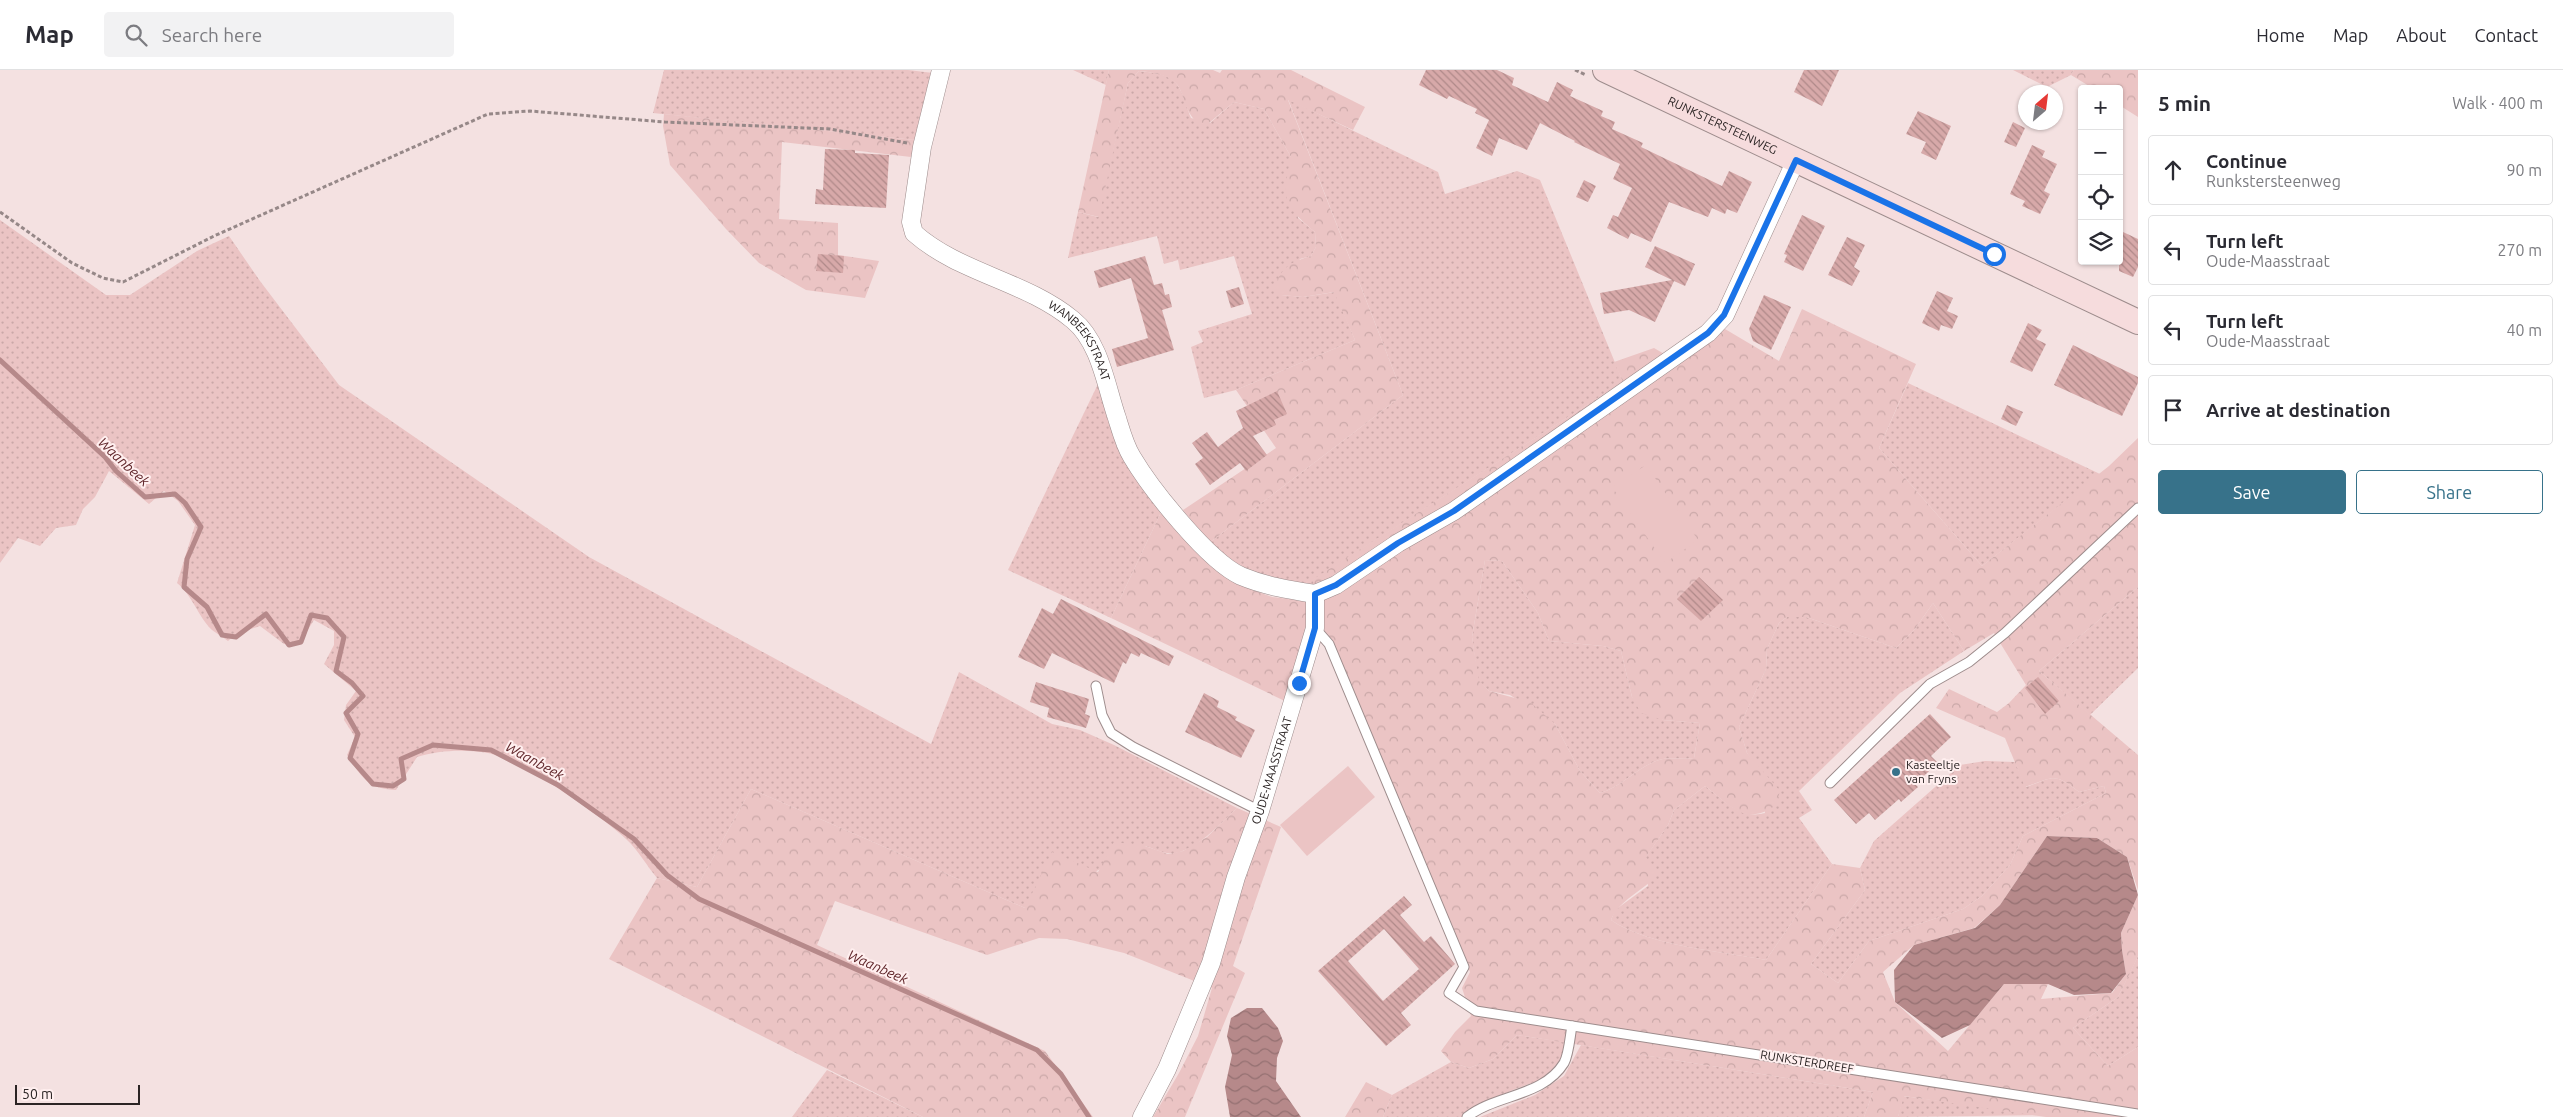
<!DOCTYPE html>
<html lang="en">
<head>
<meta charset="utf-8">
<style>
  :root { --surface:#fff; --page:#f2f2f3; --text:#2b2b33; --muted:#7c7c81; --line:#e1e1e2; --accent:#37728a }
  body { margin:0; font-family:Ubuntu,sans-serif; background:var(--page); color:var(--text) }
  .controls { position:absolute; right:15px; top:15px; display:grid; overflow:hidden; border-radius:5px; box-shadow:0 1px 4px #0004 }
  .controls button { width:45px; height:45px; display:grid; place-items:center; padding:0; border:0; border-bottom:1px solid var(--line); background:var(--surface); color:var(--text); font:25px sans-serif }
  .compass { position:absolute; left:2018px; top:15px; width:45px; height:45px; border-radius:50%; background:var(--surface); box-shadow:0 1px 4px #0004; rotate:28deg }
  .scale { position:absolute; left:15px; bottom:12px; width:125px; box-sizing:border-box; padding-left:5px; border:2px solid #2b2424; border-top:0; font-size:14px; line-height:18px; white-space:nowrap; color:#2b2424; -webkit-text-stroke:4px #ffefef; paint-order:stroke }
  .stop { position:absolute; width:15px; height:15px; margin:-11px; border:4px solid #1a73e8; border-radius:50%; background:#fff }
  .stop.end { background:#1a73e8; border-color:#fff; box-shadow:0 1px 5px #0008 }
  .list { margin:0; padding:0; list-style:none }
  h2 { display:flex; justify-content:space-between; align-items:center; height:65px; margin:0; padding:0 20px; font-size:21px }
  h2 small { font-size:16px; font-weight:400; color:var(--muted) }
  .list li { display:grid; grid-template-columns:32px 1fr auto; gap:15px; align-items:center; box-sizing:border-box; height:70px; margin:0 10px 10px; padding:0 10px; border:1px solid var(--line); border-radius:5px }
  .list b { display:block; font-size:19px; white-space:nowrap }
  .list p { margin:0; font-size:16px; white-space:nowrap; color:var(--muted) }
  .list em { font-size:16px; font-style:normal; color:var(--muted) }
  .actions { display:flex; gap:10px; padding:15px 20px }
  .actions a { flex:1; padding:11px 0; border:1px solid var(--accent); border-radius:5px; text-align:center; font-size:18px; color:var(--accent) }
  .actions .main { background:var(--accent); color:#fff }
  .icon { flex:none; width:28px; height:28px; fill:none; stroke:currentColor; stroke-width:2; stroke-linecap:round; stroke-linejoin:round }
  .map { position:relative; flex:none; width:2138px; height:1047px; overflow:hidden }
  header { display:flex; align-items:center; gap:30px; box-sizing:border-box; height:70px; padding:0 25px; background:var(--surface); border-bottom:1px solid var(--line) }
  header strong { font-size:24px }
  nav { display:flex; gap:28px; margin-inline-start:auto; font-size:18px }
  .search { width:350px; height:45px; background:var(--page); display:flex; align-items:center; gap:12px; box-sizing:border-box; padding:0 18px; border-radius:5px; color:var(--muted); font-size:19px }
  main { display:flex }
  aside { flex:1; background:var(--surface) }
  .map>svg:first-child { display:block }
  .grass { fill:url(#grass-dots) }
  .forest { fill:url(#forest-crowns); fill-rule:evenodd }
  .pitch { fill:#ebc4c4 }
  .water { fill:url(#water-waves) }
  .lines { fill:none; stroke-linecap:round; stroke-linejoin:round }
  .stream { stroke:#b6898a; stroke-width:5 }
  .building { fill:url(#building-back-hatch); fill-rule:evenodd }
  .lane-casing { stroke:#9d8c8c; stroke-width:11 }
  .street-casing { stroke:#9d8c8c; stroke-width:19 }
  .secondary-casing { stroke:#9d8c8c; stroke-width:26 }
  .path { stroke:#968888; stroke-width:3; stroke-dasharray:4 2.5; stroke-linecap:butt }
  .lane { stroke:#fff; stroke-width:9 }
  .street { stroke:#fff; stroke-width:18 }
  .secondary { stroke:#f6dcdd; stroke-width:24 }
  .route { stroke:#1a73e8; stroke-width:6 }
  .poi-dot { fill:#37728a; stroke:#ffefef; stroke-width:2 }
  .labels { text-anchor:middle; stroke-width:4; stroke-linejoin:round; paint-order:stroke }
  .street-label { font-size:12px; fill:#2b2424; stroke:#ffefef }
  .poi-label { font-size:12px; fill:#2b2424; stroke:#ffefef; text-anchor:start }
  .water-label { font-size:14px; font-style:italic; fill:#5f2529; stroke:#ffefef }
</style>
</head>
<body>
<header>
<strong>Map</strong>
<div class="search"><svg class="icon" aria-label="search" viewBox="0 0 24 24"><circle cx="10" cy="10" r="6"/><path d="M15 15l6 6"/></svg>Search here</div>
<nav><a>Home</a><a>Map</a><a>About</a><a>Contact</a></nav>
</header>
<main>
<div class="map">
<svg width="2138" height="1047" viewBox="0 0 2138 1047">
  <defs>
    <pattern id="grass-dots" width="8" height="8" patternUnits="userSpaceOnUse" patternTransform="scale(1.25)"><rect width="8" height="8" fill="#ebc4c4"/><path d="M2 2h.1M6 6h.1" fill="none" stroke="#caa8a8" stroke-width="1.8" stroke-linecap="round"/></pattern>
    <pattern id="forest-crowns" width="20" height="18" patternUnits="userSpaceOnUse" patternTransform="scale(1.25)"><rect width="20" height="18" fill="#ebc4c4"/><path d="M2 6a3 3 0 1 1 6 0M12 15a3 3 0 1 1 6 0" fill="none" stroke="#caa8a8"/></pattern>
    <pattern id="water-waves" width="16" height="10" patternUnits="userSpaceOnUse" patternTransform="scale(1.25)"><rect width="16" height="10" fill="#b6898a"/><path d="M0 5q4-4 8 0t8 0" fill="none" stroke="#947071"/></pattern>
    <pattern id="building-back-hatch" width="6" height="6" patternUnits="userSpaceOnUse" patternTransform="scale(1.25)"><rect width="6" height="6" fill="#d7a9a9"/><path d="M-1 5l2 2M0 0l6 6M5-1l2 2" fill="none" stroke="#af8989"/></pattern>
  </defs>
  <rect width="100%" height="100%" fill="#f4e1e1"/>
  <g class="grass">
    <polygon points="664,0 908,0 933,3 915,70 653,43"/>
    <polygon points="1073,0 1109,0 1106,15"/>
    <polygon points="2013,0 2074,0 2071,5 2047,17"/>
    <path d="M1139,1C1180,5 1178,12 1191,48L1210,53L1234,32L1264,39L1291,87L1298,148L1315,162L1316,177L1311,186L1300,189L1281,225L1303,227L1335,222L1355,270L1236,320L1204,328L1191,277L1203,272L1198,261L1252,244L1234,186L1180,200L1178,190L1164,194L1157,166L1068,188L1078,142L1098,147L1128,13Z"/>
    <path d="M1288,29L1438,102L1445,124L1517,101L1540,110L1623,312L1313,510L1318,522C1271,509 1247,505 1209,473L1403,325Z"/>
    <path d="M0,150L106,225H130L197,181L229,166L260,211L339,315L589,487L931,674L959,602L1052,654L1080,660L1114,675L1237,738C1221,753 1191,787 1167,783C1159,782 1152,778 1145,776L1025,838L751,719L697,817L657,808C647,796 638,780 626,769C602,746 520,689 488,683C465,679 439,680 417,687L396,720C367,719 362,707 347,685L355,667L344,650L346,635L356,621L324,594L334,575V561L314,550L299,574H284L260,556L236,564L228,571C223,567 217,564 212,560C197,545 193,526 177,513L195,455L178,431L164,421L149,434L109,401L95,427L83,439L76,455L56,458L40,476L18,468L0,493Z"/>
    <polygon points="1908,313 2100,404 1982,496 1879,378"/>
    <polygon points="1098,314 1163,438 1111,548 1008,500"/>
    <path d="M1485,490L1502,491L1538,543L1549,571L1603,576L1621,581L1632,627L1663,650L1700,653L1694,688C1684,690 1667,687 1659,690C1637,697 1622,717 1600,723L1580,701L1555,654L1510,625L1489,621L1478,611L1472,567Z"/>
    <polygon points="2138,517 2138,598 2090,645 2039,601"/>
    <path d="M1933,533L1964,581L1900,623L1799,721L1812,740L1799,748L1832,794L1766,890C1720,881 1649,876 1611,850L1615,840L1648,816L1645,788L1668,755L1674,740L1705,716C1724,730 1740,750 1765,743L1758,699L1747,683L1739,657L1766,599L1767,579L1779,553L1787,547H1806L1896,578L1915,559Z"/>
    <path d="M1985,691L2015,692L2026,717C2054,707 2054,702 2079,722L2104,716L2106,723L2023,766L2010,795L1982,826L1963,839L1869,871L1838,913L1811,894L1865,820L1860,798L1874,771L1960,695Z"/>
    <polygon points="2138,886 2138,977 2108,996 2073,958 2118,927"/>
    <polygon points="1517,965 1570,973 1564,986 1545,1008 1510,1021 1463,1047 1383,1047 1392,1025 1451,992 1469,998 1493,989"/>
    <polygon points="1581,975 1873,1022 1864,1047 1480,1047 1535,1025 1564,1006"/>
    <polygon points="827,1000 923,1047 792,1047"/>
    <polygon points="1903,1026 2047,1045 1898,1047"/>
  </g>
  <g class="forest">
    <path d="M1109,0H1213L1220,3L1222,0H1291L1365,37L1353,60L1288,30L1403,325L1209,473L1183,440L1276,378L1236,320L1355,270L1334,222L1303,227L1281,225L1274,218C1282,197 1290,192 1311,186L1316,177L1315,162C1282,134 1282,128 1291,87L1264,39L1234,32L1203,58C1169,31 1200,7 1139,1L1128,13L1099,147L1078,142Z"/>
    <polygon points="2074,0 2138,0 2138,47 2119,35 2119,19 2094,19 2071,5"/>
    <polygon points="664,44 915,70 911,87 782,72 779,149 838,153 838,185 879,191 865,228 806,220 759,193 726,159 670,95 663,56"/>
    <path d="M1802,239L1916,294L1879,378L1982,496L2109,396L2138,368V517L2039,601L2138,685V820L2127,787L2097,768L2047,766L2000,835L1974,858L1914,875L1883,902L1895,932L1948,981L2004,914H2048L2041,929L2112,923L2126,904L2122,880L2121,863L2138,825V886L2133,897L2118,927L2073,958L2108,996L2138,977V1047H2046L1904,1026L1898,1047H1864L1873,1022L1517,965L1493,989L1469,998L1451,992L1441,981L1455,962L1471,946L1462,918L1470,902L1331,572L1319,569L1287,632L1111,548L1163,438L1245,517L1272,527L1324,533L1312,510L1623,312L1614,292L1654,278L1678,292L1725,259L1779,291ZM1485,490L1502,491L1538,543L1549,571L1603,576L1621,581L1632,627L1641,643L1663,650L1700,653L1694,688C1684,690 1667,687 1659,690C1637,697 1622,717 1600,723L1580,701L1555,654L1530,632L1489,621L1479,611L1472,567ZM1933,533L1964,581L1994,563L2026,615L2009,633L1997,642L1949,619L1936,638L2005,668L2025,717C2054,707 2054,702 2079,722L2104,716L2106,723L2023,766L2010,795L1982,826L1963,839L1869,871L1838,913L1811,894L1865,820L1860,798L1832,794L1766,890C1720,881 1649,876 1611,850C1619,830 1643,821 1657,805L1646,787L1668,755L1674,740L1705,716C1731,736 1745,757 1776,735L1780,721L1747,683L1739,657L1766,599L1767,579L1779,553L1787,547H1806L1896,578L1915,559Z"/>
    <polygon points="751,719 1025,838 1052,782 1098,802 1114,772 1145,776 1168,784 1183,781 1207,767 1237,738 1281,757 1233,896 1245,903 1185,1047 1153,1047 1179,1003 1198,966 1212,918 1124,883 1067,869 1039,868 987,885 835,831 817,875 1045,981 1093,1047 923,1047 609,889 657,808 697,817"/>
    <polygon points="1366,1012 1392,1025 1383,1047 1345,1047"/>
  </g>
  <g class="pitch">
    <polygon points="1646,395 1698,470 1665,493 1612,417"/>
    <polygon points="1348,696 1375,727 1307,786 1280,755"/>
  </g>
  <g class="water">
    <polygon points="2047,766 2097,768 2127,787 2138,825 2121,863 2122,880 2126,904 2111,923 2074,925 2048,914 2004,914 1970,955 1942,968 1895,932 1894,900 1914,875 1975,858 2000,835"/>
    <polygon points="1247,938 1262,938 1278,958 1283,971 1277,988 1276,1011 1301,1047 1230,1047 1225,1017 1232,985 1227,966 1231,948"/>
  </g>
  <g class="lines">
    <polyline class="stream" points="0,290 105,387 116,401 145,427 175,424 185,433 201,457 187,489 184,517 207,537 222,565 236,567 266,544 289,575 301,572 311,545 327,548 344,567 336,601 352,613 363,626 346,643 358,664 350,688 373,714 393,716 404,709 401,689 433,675 491,680 558,715 634,769 667,805 699,829 1037,980 1061,1004 1089,1047"/>
  </g>
  <g class="building">
    <polygon points="1426,0 1497,0 1514,8 1512,15 1548,32 1557,12 1573,20 1570,26 1603,41 1601,46 1615,52 1612,59 1643,73 1641,77 1722,116 1729,101 1752,112 1737,143 1727,139 1725,144 1712,138 1708,147 1669,132 1651,172 1631,163 1628,169 1607,158 1613,145 1618,147 1632,118 1613,109 1620,94 1574,72 1575,71 1540,53 1527,80 1499,68 1492,86 1476,78 1489,50 1475,43 1477,39 1449,26 1447,29 1419,15"/>
    <polygon points="1804,0 1839,0 1822,36 1794,22"/>
    <polygon points="1918,41 1951,56 1936,90 1921,83 1926,72 1906,64"/>
    <polygon points="2013,52 2025,58 2016,77 2004,72"/>
    <polygon points="2032,75 2045,81 2042,87 2057,94 2044,121 2050,124 2040,144 2022,136 2025,131 2010,124"/>
    <polygon points="825,79 855,80 855,83 889,85 886,138 815,134 816,119 823,120"/>
    <polygon points="1584,110 1596,116 1588,132 1576,127"/>
    <polygon points="1802,145 1825,156 1803,201 1784,192 1787,185 1784,184"/>
    <polygon points="2123,162 2138,169 2138,197 2133,207 2119,201 2119,171"/>
    <polygon points="1847,167 1865,175 1854,197 1860,201 1852,216 1828,205"/>
    <polygon points="1655,176 1695,194 1685,216 1674,211 1655,252 1629,240 1604,244 1600,223 1672,210 1645,197"/>
    <polygon points="818,184 844,186 843,203 816,201"/>
    <polygon points="1145,186 1154,215 1162,213 1165,225 1169,224 1172,237 1162,240 1174,280 1117,297 1112,279 1148,268 1131,208 1099,218 1094,201"/>
    <polygon points="1239,217 1244,234 1231,238 1226,221"/>
    <polygon points="1937,221 1953,228 1947,241 1958,246 1952,259 1941,255 1939,261 1922,253"/>
    <polygon points="1764,225 1791,237 1771,280 1753,271 1749,259"/>
    <polygon points="2028,253 2042,260 2036,269 2046,274 2032,302 2010,292"/>
    <polygon points="2073,275 2138,307 2138,313 2122,346 2054,315"/>
    <polygon points="1277,321 1287,344 1274,350 1276,355 1253,366 1267,385 1246,401 1240,393 1210,415 1195,394 1203,388 1192,373 1207,362 1218,377 1243,358 1236,341"/>
    <polygon points="2007,335 2023,342 2016,356 2001,349"/>
    <polygon points="1699,507 1723,530 1701,551 1677,529"/>
    <polygon points="1061,529 1174,586 1169,596 1141,583 1139,587 1131,583 1126,594 1123,592 1114,613 1052,583 1044,599 1018,587 1042,538 1053,544"/>
    <polygon points="2038,607 2059,631 2045,644 2025,618"/>
    <polygon points="1036,612 1089,629 1085,644 1090,646 1086,658 1047,647 1049,638 1030,632"/>
    <polygon points="1204,623 1219,631 1217,637 1237,647 1235,650 1255,660 1241,688 1185,662"/>
    <polygon points="1930,644 1951,667 1931,686 1938,693 1915,714 1918,717 1901,732 1899,729 1875,750 1869,743 1856,754 1834,730"/>
    <path d="M1404,826L1412,835L1400,845L1424,872L1431,866L1455,894L1401,943L1411,955L1386,976L1318,901ZM1384,859L1419,899L1383,931L1348,891Z"/>
  </g>
  <g class="lines">
    <g class="lane-casing">
      <g id="lane">
        <polyline points="1315,558 1329,574 1464,897 1449,923 1476,941 2138,1044"/>
        <polyline points="1096,616 1102,645 1111,663 1133,677 1260,741"/>
        <polyline points="1830,713 1930,614 1969,592 2005,563 2138,438"/>
        <path d="M1467,1047C1496,1024 1543,1027 1564,993C1569,984 1570,966 1572,956"/>
      </g>
    </g>
    <g class="street-casing">
      <g id="street">
        <path id="s1" d="M941,0L922,77L911,152L914,163C959,203 1026,211 1073,250C1100,272 1106,316 1117,348C1121,361 1125,376 1132,387C1151,419 1208,491 1241,506C1265,516 1290,520 1315,524"/>
        <polyline points="1315,524 1336,515 1398,473 1454,441 1708,263 1725,245 1796,90"/>
        <path id="s2" d="M1142,1047L1167,999L1211,893L1236,807L1260,741L1315,558V524"/>
      </g>
    </g>
    <g class="secondary-casing">
      <g id="secondary">
        <path id="s3" d="M1605,0L2138,252"/>
      </g>
    </g>
    <g class="path">
      <polyline points="1575,0 1586,5"/>
      <polyline points="0,142 72,193 103,208 123,212 214,166 488,44 530,41 665,52 830,59 907,73"/>
    </g>
    <use href="#lane" class="lane"/>
    <use href="#street" class="street"/>
    <use href="#secondary" class="secondary"/>
  </g>
  <g class="lines">
    <polyline class="route" points="1299,613 1315,558 1315,524 1336,515 1398,473 1454,441 1708,263 1724,245 1796,90 1994,184"/>
  </g>
  <circle class="poi-dot" cx="1896" cy="702" r="5"/>
  <g class="labels">
    <g class="street-label">
      <text dy="4" stroke="none"><textPath href="#s3" startOffset="130">RUNKSTERSTEENWEG</textPath></text>
      <text dy="4" stroke="none"><textPath href="#s1" startOffset="369">WANBEEKSTRAAT</textPath></text>
      <text dy="4" stroke="none"><textPath href="#s2" startOffset="371">OUDE-MAASSTRAAT</textPath></text>
      <text transform="translate(1807 992) rotate(9)" y="4">RUNKSTERDREEF</text>
    </g>
    <g class="poi-label">
      <text x="1906" y="699">Kasteeltje<tspan x="1906" dy="14">van Fryns</tspan></text>
    </g>
    <g class="water-label">
      <text transform="translate(124 392) rotate(43)" y="5">Waanbeek</text>
      <text transform="translate(535 691) rotate(29)" y="5">Waanbeek</text>
      <text transform="translate(878 897) rotate(24)" y="5">Waanbeek</text>
    </g>
  </g>
</svg>
<div class="controls">
<button>+</button>
<button>−</button>
<button><svg class="icon" aria-label="locate" viewBox="0 0 24 24"><circle cx="12" cy="12" r="6"/><path d="M12 2v4M12 18v4M2 12h4M18 12h4"/></svg></button>
<button><svg class="icon" aria-label="layers" viewBox="0 0 24 24"><path d="M12 4l9 5-9 5-9-5zM3 14l9 5 9-5"/></svg></button>
</div>
<svg class="compass" viewBox="-18 -18 36 36"><path d="M0-13l5 13h-10z" fill="#e53935"/><path d="M0 13l5-13h-10z" fill="#7c7c81"/></svg>
<div class="scale">50 m</div>
<div class="stop" style="left:1994px;top:184px"></div>
<div class="stop end" style="left:1299px;top:613px"></div>
</div>
<aside>
<h2>5 min<small>Walk · 400 m</small></h2>
<ul class="list">
<li><svg class="icon" aria-label="ahead" viewBox="0 0 24 24"><path d="M12 20V5M6 11l6-6 6 6"/></svg><div><b>Continue</b><p>Runkstersteenweg</p></div><em>90 m</em></li>
<li><svg class="icon" aria-label="left" viewBox="0 0 24 24"><path d="M17 20v-9H6M10 6l-5 5 5 5"/></svg><div><b>Turn left</b><p>Oude-Maasstraat</p></div><em>270 m</em></li>
<li><svg class="icon" aria-label="left" viewBox="0 0 24 24"><path d="M17 20v-9H6M10 6l-5 5 5 5"/></svg><div><b>Turn left</b><p>Oude-Maasstraat</p></div><em>40 m</em></li>
<li><svg class="icon" aria-label="arrive" viewBox="0 0 24 24"><path d="M6 21V4h12l-3 4 3 4H6"/></svg><div><b>Arrive at destination</b></div></li>
</ul>
<div class="actions"><a class="main">Save</a><a>Share</a></div>
</aside>
</main>
</body>
</html>
